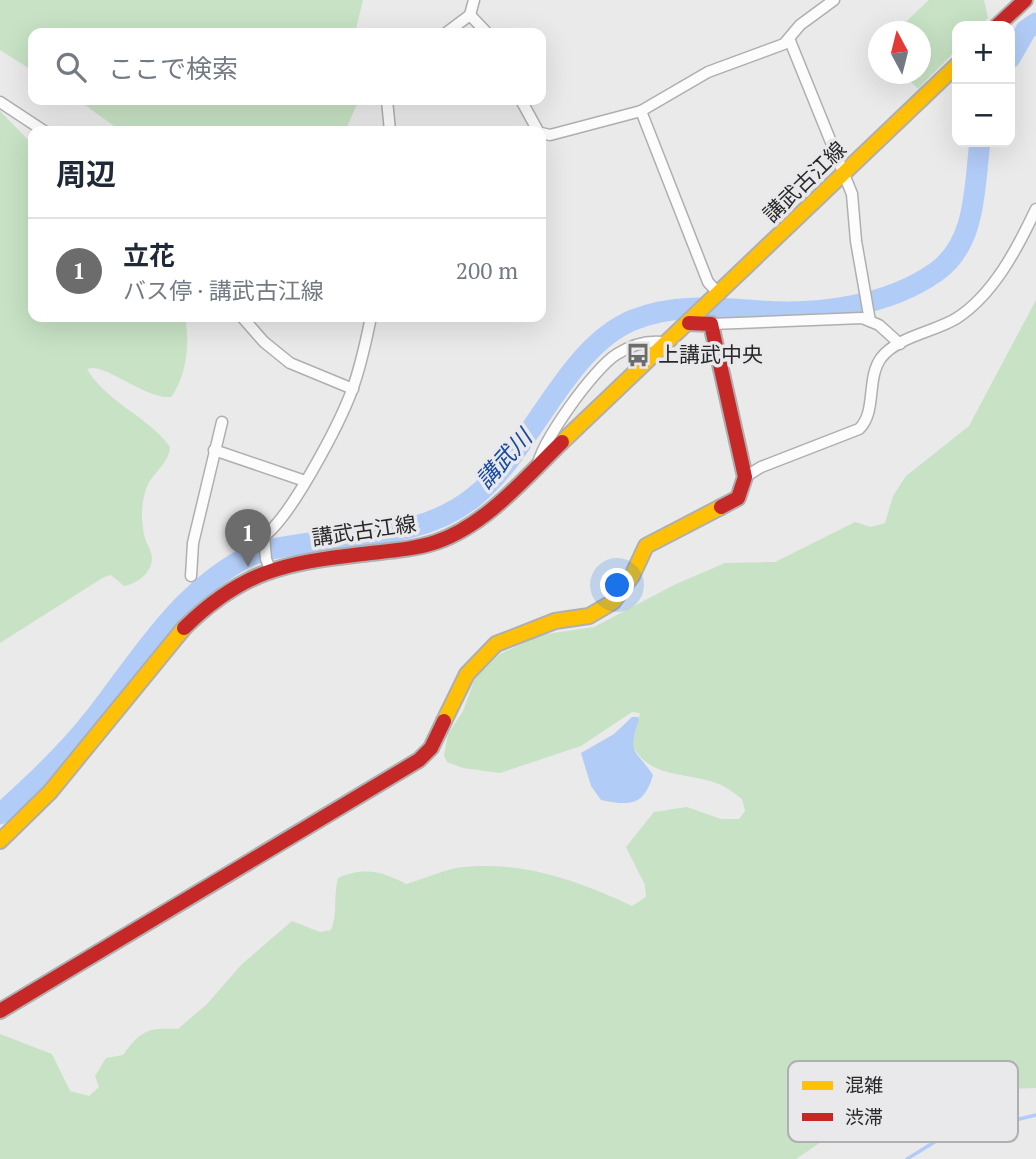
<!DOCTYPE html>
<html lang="ja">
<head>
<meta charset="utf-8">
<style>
  :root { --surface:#fff; --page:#f2f2f3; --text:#1f2937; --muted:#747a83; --line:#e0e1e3; --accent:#6c6c6d }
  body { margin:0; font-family:"PT Serif","Noto Sans JP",serif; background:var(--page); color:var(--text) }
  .controls { position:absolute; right:21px; top:21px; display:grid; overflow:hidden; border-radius:14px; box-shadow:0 7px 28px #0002 }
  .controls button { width:63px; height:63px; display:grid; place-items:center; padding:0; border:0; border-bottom:2px solid var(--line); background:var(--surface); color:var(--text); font:35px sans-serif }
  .compass { position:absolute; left:868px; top:21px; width:63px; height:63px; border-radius:50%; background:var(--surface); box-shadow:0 7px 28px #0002; rotate:353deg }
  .you { position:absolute; left:618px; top:586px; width:24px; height:24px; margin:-18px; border:5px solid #fff; border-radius:50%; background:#1a73e8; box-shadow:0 0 0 10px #1a73e833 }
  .badge { display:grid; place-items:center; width:46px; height:46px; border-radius:50%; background:var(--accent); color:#fff; font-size:23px; font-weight:700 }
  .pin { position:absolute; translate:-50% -58px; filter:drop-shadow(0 2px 4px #0008) }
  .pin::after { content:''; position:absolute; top:37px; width:24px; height:21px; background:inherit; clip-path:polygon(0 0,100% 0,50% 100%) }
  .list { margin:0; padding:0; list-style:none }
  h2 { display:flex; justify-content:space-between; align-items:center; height:91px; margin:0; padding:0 28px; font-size:30px }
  h2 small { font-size:23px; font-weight:400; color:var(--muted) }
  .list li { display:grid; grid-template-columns:46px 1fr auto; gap:21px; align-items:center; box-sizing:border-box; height:105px; padding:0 28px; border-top:2px solid var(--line) }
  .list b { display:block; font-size:26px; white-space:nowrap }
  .list p { margin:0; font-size:23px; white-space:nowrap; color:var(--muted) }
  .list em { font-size:23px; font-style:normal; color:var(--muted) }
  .icon { flex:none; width:38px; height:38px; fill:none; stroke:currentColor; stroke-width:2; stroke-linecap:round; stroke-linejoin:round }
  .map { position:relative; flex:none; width:1036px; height:1159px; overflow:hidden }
  .search { position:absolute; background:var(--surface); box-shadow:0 7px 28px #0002; left:28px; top:28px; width:518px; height:77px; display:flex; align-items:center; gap:18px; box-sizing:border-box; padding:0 24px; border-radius:14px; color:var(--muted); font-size:26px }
  .panel { position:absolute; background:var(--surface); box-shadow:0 7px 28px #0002; left:28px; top:126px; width:518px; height:196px; border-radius:14px }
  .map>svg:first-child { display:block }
  .green { fill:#c7e2c4 }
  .water { fill:#b2ccf8 }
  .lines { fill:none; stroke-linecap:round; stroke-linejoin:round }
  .stream { stroke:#b2ccf8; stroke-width:3.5 }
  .river { stroke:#b2ccf8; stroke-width:21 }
  .street-casing { stroke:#afafaf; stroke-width:13 }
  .slow-casing { stroke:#afafaf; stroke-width:18 }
  .jam-casing { stroke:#afafaf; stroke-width:18 }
  .street { stroke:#fcfcfc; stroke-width:10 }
  .slow { stroke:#ffc107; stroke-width:14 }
  .jam { stroke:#c62828; stroke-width:14 }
  .labels { text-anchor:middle; stroke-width:7; stroke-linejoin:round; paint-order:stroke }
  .street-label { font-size:21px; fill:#282829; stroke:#e9e9eb }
  .poi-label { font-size:21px; fill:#282829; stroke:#e9e9eb; text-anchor:start }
  .water-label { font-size:23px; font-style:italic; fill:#1649a1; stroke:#e9e9eb }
  .key { fill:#e9e9eb; stroke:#afafb1; stroke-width:2 }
  .key-label { font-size:19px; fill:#282829 }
</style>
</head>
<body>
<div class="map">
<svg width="1036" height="1159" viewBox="0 0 1036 1159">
  <rect width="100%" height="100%" fill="#eaeaea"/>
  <g class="green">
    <polygon points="0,0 363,0 355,33 33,33 33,71 0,50"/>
    <polygon points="929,0 984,0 988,18 980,26 957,26 957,49 918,89 904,74 920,74 920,32 896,31"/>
    <polygon points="78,100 359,100 345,131 121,131"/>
    <path d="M0,111L33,145V317H185C190,342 187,376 171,397C143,399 105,362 87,369C107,403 149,417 170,447C169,464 151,474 146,489C142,502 141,514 143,527C143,537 148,544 151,553C156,570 138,584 124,586L111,575L104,577L0,643Z"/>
    <path d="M1036,300V1088L1009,1089L988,1105L922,1132L861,1128L839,1130L796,1159H0V1034L52,1054L70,1091L89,1096L99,1087L95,1076L106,1058L123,1055C142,1029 148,1028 178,1029L207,1004L242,964L292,921L320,932L331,930C338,912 333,897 338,878C364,867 381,871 406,884C424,879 445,869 463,867C524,861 578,881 632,906L646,897L645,885L626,847L654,812L687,807L721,819H739L745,811L742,799C735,794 727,787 719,784C686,771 651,780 632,745L640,713L632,712L581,746L500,773L463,768L447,762L444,755L448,734L463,711L475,678L500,654L540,635L594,627L676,584L725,563L775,562L855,522L871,527L885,523L893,496L906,476L969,426Z"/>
  </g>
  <path class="water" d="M632,717H638L639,720C627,755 635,748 653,775C644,806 630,806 601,800L591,786L581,753L614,734Z"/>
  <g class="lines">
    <polyline class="stream" points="907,1159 941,1138 1036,1115"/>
    <g class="river">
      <polyline points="1010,58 1026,30 1036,23"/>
      <path d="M0,814C34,784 67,753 95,717C141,658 177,595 245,558C262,549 283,547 302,544C361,534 425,537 474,497C531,452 565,348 633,320C674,303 719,308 761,311C818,315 888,306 936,272C977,243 974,187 980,142"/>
    </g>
    <g class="street-casing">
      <g id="street">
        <polyline points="470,15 487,33"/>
        <polyline points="446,33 470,15 474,0"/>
        <polyline points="790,41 852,194 856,241 870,321"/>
        <polyline points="387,100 390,131"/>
        <polyline points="521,100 538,131"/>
        <polyline points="0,102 44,131"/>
        <polyline points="641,111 708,282 719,294"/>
        <polyline points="541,133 550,135 641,111 708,72 784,44 800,25 834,0"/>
        <polyline points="242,317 264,342 290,363 353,389"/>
        <polyline points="711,324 862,318 879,325 900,344"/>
        <polyline points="214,450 305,481"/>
        <path d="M537,468C540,443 595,367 617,354C633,344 649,339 668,343"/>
        <path d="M745,477L761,467L859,429C877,412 866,379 881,358C898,336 935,332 957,318C994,294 1018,247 1036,209"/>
        <path d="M270,569L266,559L264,536C291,517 340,423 352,390C361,366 366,341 371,317"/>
        <polyline points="191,576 193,543 222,422"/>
      </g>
    </g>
    <g class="slow-casing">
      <g id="slow">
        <polyline points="562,442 957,65"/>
        <polyline points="444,721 467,674 496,644 555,621 589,616 613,602 632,576 646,546 721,507"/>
        <polyline points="0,841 50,792 184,628"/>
      </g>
    </g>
    <g class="jam-casing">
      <g id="jam">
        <polyline points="997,26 1025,0"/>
        <polyline points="689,323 711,324 745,477 738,498 721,507"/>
        <path d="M184,628C242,571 284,563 362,554C387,551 412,550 436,542C486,525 525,478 562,442"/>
        <polyline points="0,1011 419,760 431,748 444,721"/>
      </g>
    </g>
    <use href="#street" class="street"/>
    <use href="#slow" class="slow"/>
    <use href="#jam" class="jam"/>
  </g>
  <defs>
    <g id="bus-bare" transform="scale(1.89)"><path d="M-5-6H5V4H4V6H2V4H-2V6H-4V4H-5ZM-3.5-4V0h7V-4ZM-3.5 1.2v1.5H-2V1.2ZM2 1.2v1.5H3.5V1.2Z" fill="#6c6c6d" stroke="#e9e9eb" stroke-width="2.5" paint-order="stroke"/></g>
  </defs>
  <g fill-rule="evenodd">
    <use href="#bus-bare" x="638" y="355"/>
  </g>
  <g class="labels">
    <g class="street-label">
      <text transform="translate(805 182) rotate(-44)" y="7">講武古江線</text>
      <text transform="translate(364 531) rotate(-8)" y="7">講武古江線</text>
    </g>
    <g class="poi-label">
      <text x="658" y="362">上講武中央</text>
    </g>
    <g class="water-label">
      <text transform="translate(504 459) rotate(-48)" y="8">講武川</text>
    </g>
  </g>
  <rect x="788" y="1061" width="230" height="81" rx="10" class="key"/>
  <rect x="802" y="1081" width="31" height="9" fill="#ffc107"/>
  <rect x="802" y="1113" width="31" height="8" fill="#c62828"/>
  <g class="key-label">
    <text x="845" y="1092">混雑</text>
    <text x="845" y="1124">渋滞</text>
  </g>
</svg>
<div class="controls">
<button>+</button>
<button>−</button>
</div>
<svg class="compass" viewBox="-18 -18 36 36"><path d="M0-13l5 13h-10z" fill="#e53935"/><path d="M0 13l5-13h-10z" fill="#747a83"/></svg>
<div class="you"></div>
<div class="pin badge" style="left:248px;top:567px">1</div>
<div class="search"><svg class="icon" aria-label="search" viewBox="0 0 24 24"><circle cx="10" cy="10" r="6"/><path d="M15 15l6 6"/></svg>ここで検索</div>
<section class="panel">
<h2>周辺<small></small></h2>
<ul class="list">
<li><span class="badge">1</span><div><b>立花</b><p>バス停 · 講武古江線</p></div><em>200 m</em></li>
</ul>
</section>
</div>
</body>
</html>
